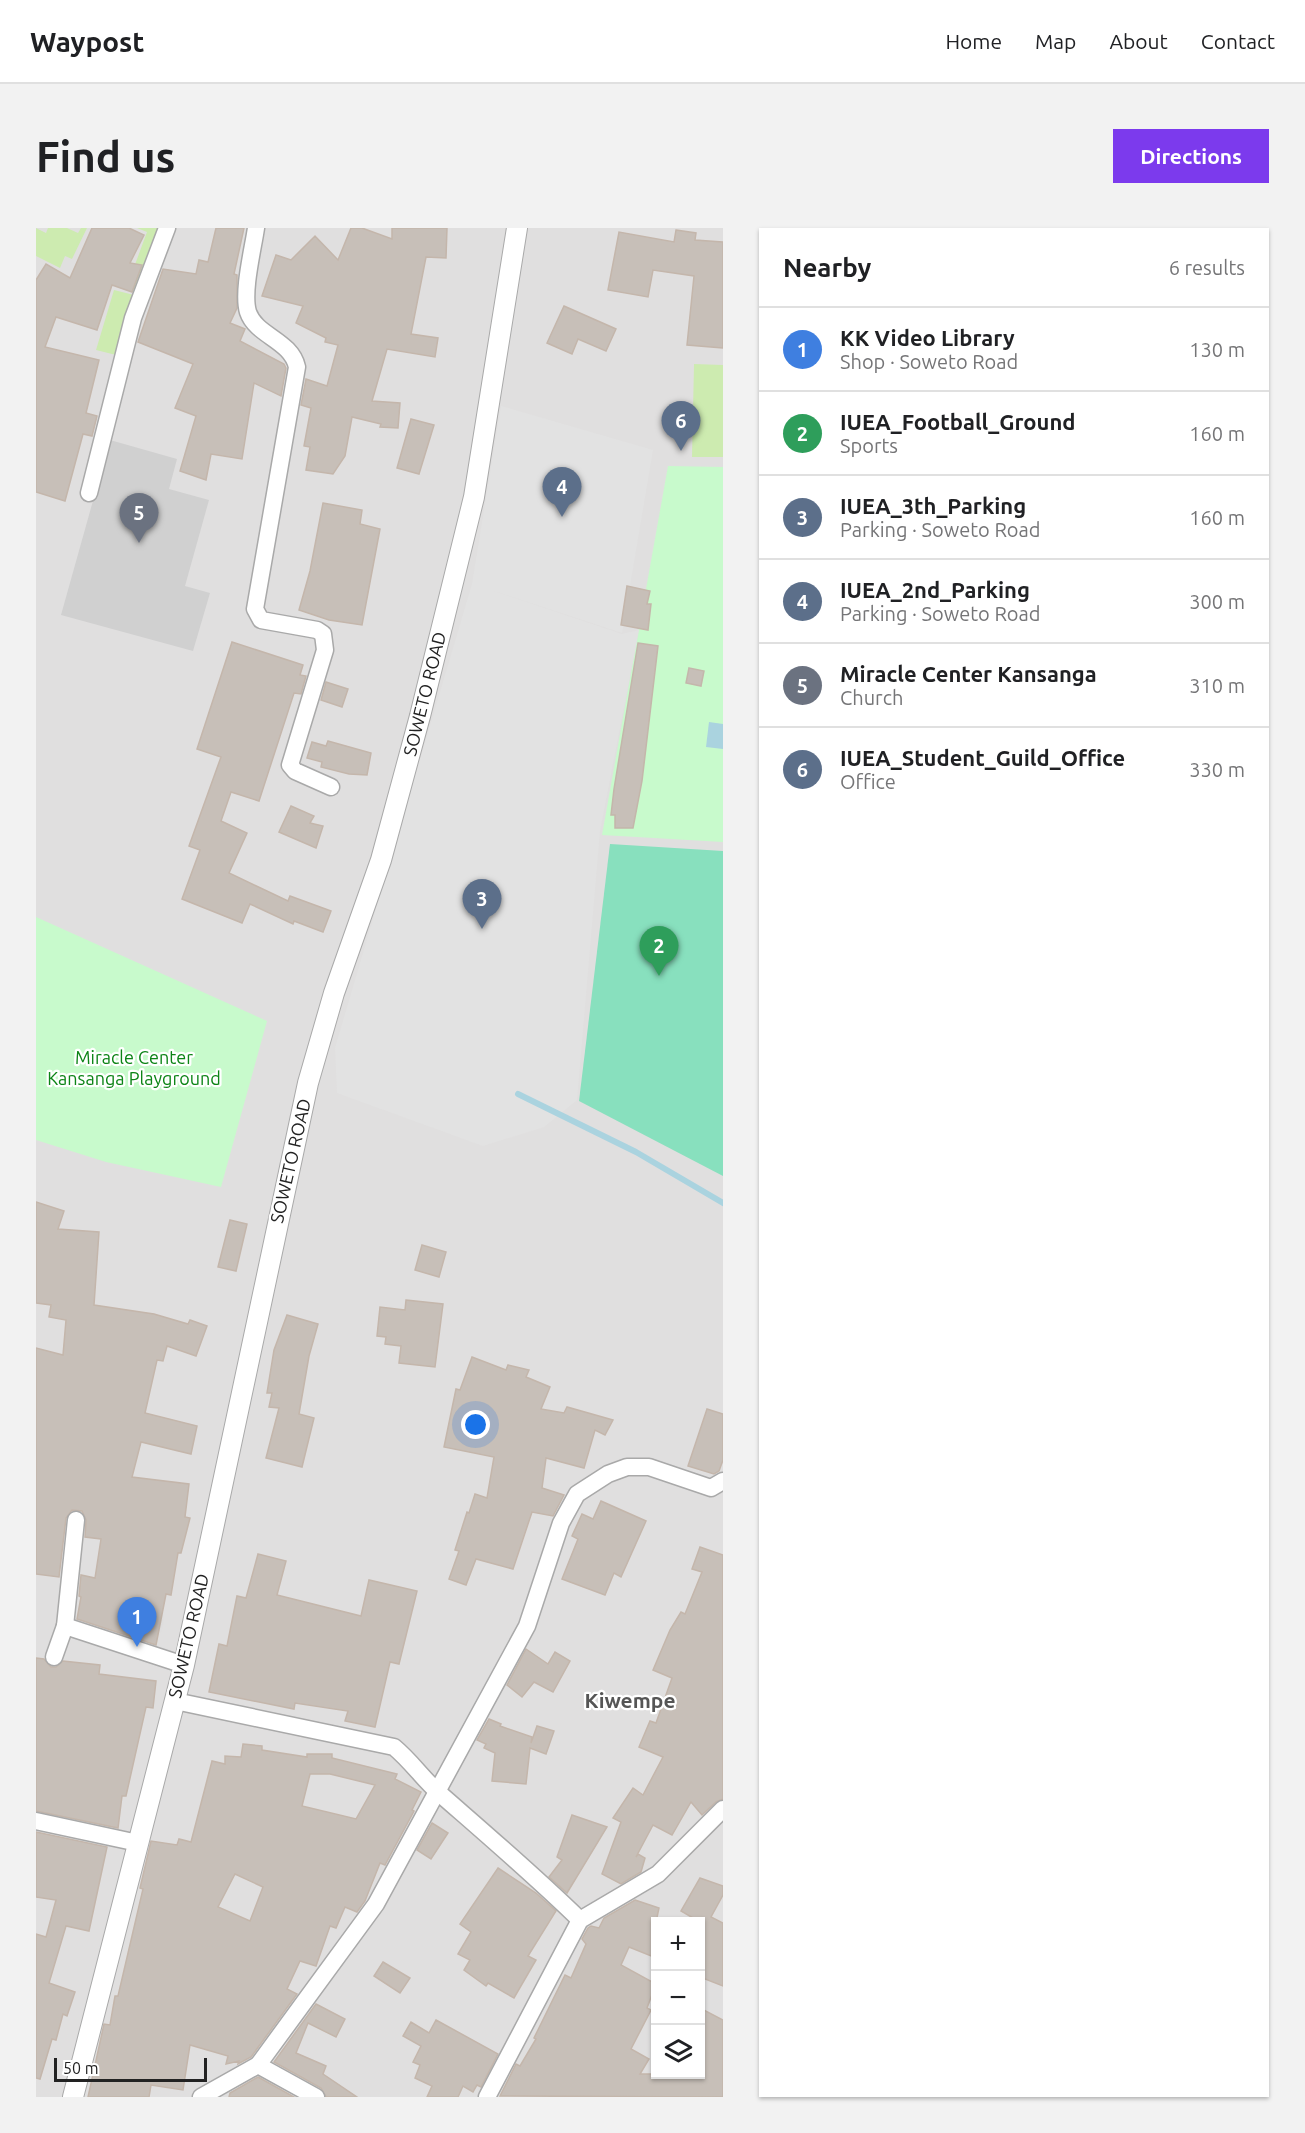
<!DOCTYPE html>
<html lang="en">
<head>
<meta charset="utf-8">
<style>
  :root { --surface:#fff; --page:#f2f2f2; --text:#202124; --muted:#757577; --line:#e0e0e0; --accent:#7c3aed }
  body { margin:0; font-family:Ubuntu,sans-serif; background:var(--page); color:var(--text) }
  .controls { position:absolute; right:18px; bottom:18px; display:grid; overflow:hidden; border-radius:0px; box-shadow:0 2px 4px #0004 }
  .controls button { width:54px; height:54px; display:grid; place-items:center; padding:0; border:0; border-bottom:2px solid var(--line); background:var(--surface); color:var(--text); font:30px sans-serif }
  .scale { position:absolute; left:18px; bottom:15px; width:153px; box-sizing:border-box; padding-left:6px; border:3px solid #222; border-top:0; font-size:16px; line-height:21px; white-space:nowrap; color:#222; -webkit-text-stroke:4px #fff; paint-order:stroke }
  .you { position:absolute; left:440px; top:1197px; width:21px; height:21px; margin:-15px; border:4px solid #fff; border-radius:50%; background:#1a73e8; box-shadow:0 0 0 9px #1a73e833 }
  .badge { display:grid; place-items:center; width:39px; height:39px; border-radius:50%; background:var(--accent); color:#fff; font-size:20px; font-weight:700 }
  .pin { position:absolute; translate:-50% -50px; filter:drop-shadow(0 2px 3px #0008) }
  .pin::after { content:''; position:absolute; top:32px; width:21px; height:18px; background:inherit; clip-path:polygon(0 0,100% 0,50% 100%) }
  .list { margin:0; padding:0; list-style:none }
  h2 { display:flex; justify-content:space-between; align-items:center; height:78px; margin:0; padding:0 24px; font-size:26px }
  h2 small { font-size:20px; font-weight:400; color:var(--muted) }
  .list li { display:grid; grid-template-columns:39px 1fr auto; gap:18px; align-items:center; box-sizing:border-box; height:84px; padding:0 24px; border-top:2px solid var(--line) }
  .list b { display:block; font-size:22px; white-space:nowrap }
  .list p { margin:0; font-size:20px; white-space:nowrap; color:var(--muted) }
  .list em { font-size:20px; font-style:normal; color:var(--muted) }
  .icon { flex:none; width:33px; height:33px; fill:none; stroke:currentColor; stroke-width:2; stroke-linecap:round; stroke-linejoin:round }
  .map { position:relative; flex:none; width:687px; height:1869px; overflow:hidden; border-radius:0px }
  header { display:flex; align-items:center; gap:36px; box-sizing:border-box; height:84px; padding:0 30px; background:var(--surface); border-bottom:2px solid var(--line) }
  header strong { font-size:28px }
  nav { display:flex; gap:33px; margin-inline-start:auto; font-size:21px }
  .intro { display:flex; align-items:center; justify-content:space-between; box-sizing:border-box; height:144px; padding:0 36px }
  h1 { margin:0; font-size:42px }
  .button { padding:15px 27px; border-radius:0px; background:var(--accent); color:#fff; font-size:21px; font-weight:700 }
  main { display:flex; gap:36px; padding:0 36px }
  aside { flex:1; background:var(--surface); border-radius:0px; box-shadow:0 2px 4px #0004 }
  .map>svg:first-child { display:block }
  .residential { fill:#e0dfdf; fill-rule:evenodd }
  .religious { fill:#d0d0d0 }
  .grass { fill:#cdebb0 }
  .park { fill:#c8facc }
  .pitch { fill:#88e0be }
  .parking { fill:#e2e2e2 }
  .water { fill:#aad3df }
  .lines { fill:none; stroke-linecap:round; stroke-linejoin:round }
  .stream { stroke:#aad3df; stroke-width:6 }
  .building { fill:#c7bfb8; stroke:#c4b6ab; stroke-width:1.5; fill-rule:evenodd }
  .minor-casing { stroke:#a9a9a9; stroke-width:19 }
  .tertiary-casing { stroke:#a9a9a9; stroke-width:22 }
  .minor { stroke:#fff; stroke-width:16 }
  .tertiary { stroke:#fff; stroke-width:20 }
  .labels { text-anchor:middle; stroke-width:4.5; stroke-linejoin:round; paint-order:stroke }
  .street-label { font-size:18px; fill:#222; stroke:#fff }
  .park-label { font-size:18px; fill:#0c8416; stroke:#fff }
  .quarter-label { font-size:21px; font-weight:bold; fill:#555; stroke:#fff }
</style>
</head>
<body>
<header>
<strong>Waypost</strong>
<nav><a>Home</a><a>Map</a><a>About</a><a>Contact</a></nav>
</header>
<div class="intro"><h1>Find us</h1><a class="button">Directions</a></div>
<main>
<div class="map">
<svg width="687" height="1869" viewBox="0 0 687 1869">
  <rect width="100%" height="100%" fill="#f2efe9"/>
  <path class="residential" d="M0,0H687V1869H0ZM620,1694H664V1846H620Z"/>
  <polygon class="religious" points="74,212 141,231 133,261 173,272 149,358 174,365 157,423 25,387"/>
  <g class="grass">
    <polygon points="0,0 10,5 12,0 31,0 42,5 45,0 51,0 36,31 29,28 24,40 0,28"/>
    <polygon points="101,0 123,0 99,64 90,61 111,4"/>
    <polygon points="78,62 98,67 80,127 60,122"/>
    <polygon points="658,136 687,137 687,229 656,229"/>
  </g>
  <g class="park">
    <polygon points="632,238 687,239 687,614 566,607"/>
    <polygon points="0,689 231,793 185,959 70,934 0,912"/>
  </g>
  <polygon class="pitch" points="574,616 687,623 687,948 543,873"/>
  <polygon class="parking" points="465,178 617,222 586,405 452,361 586,406 603,402 564,603 541,872 508,899 447,918 301,865 299,820 436,356"/>
  <polygon class="water" points="673,494 687,496 687,521 670,519"/>
  <g class="lines">
    <polyline class="stream" points="482,866 600,924 687,975"/>
  </g>
  <g class="building">
    <polygon points="56,0 93,0 108,7 94,35 106,37 96,64 76,57 61,102 20,89 9,119 63,132 50,185 61,188 56,208 47,206 29,273 0,264 0,52 10,36 34,50"/>
    <polygon points="180,0 208,0 198,46 201,47 201,80 194,95 209,101 204,113 248,136 250,140 245,168 218,155 206,231 175,226 170,252 144,243 160,188 139,180 157,136 102,114 127,41 160,46 163,32 172,34"/>
    <polygon points="315,0 326,0 356,11 356,0 411,0 410,30 390,29 375,106 402,110 399,129 351,121 336,173 364,175 362,200 344,199 345,196 316,189 309,228 297,246 270,242 274,219 268,218 275,180 265,177 270,151 291,158 302,117 289,114 290,110 260,95 267,78 226,68 240,27 255,32 279,8 302,32"/>
    <polygon points="640,2 660,5 659,12 687,14 687,120 651,117 658,48 617,42 612,69 572,62 583,4 638,14"/>
    <polygon points="528,78 580,101 570,123 542,111 536,126 511,115"/>
    <polygon points="375,191 398,197 383,246 361,240"/>
    <polygon points="287,275 326,282 324,296 344,301 326,397 293,392 263,382 274,343"/>
    <polygon points="591,358 614,363 611,376 615,376 612,402 585,397"/>
    <polygon points="196,414 267,437 264,447 270,448 265,466 258,465 223,573 195,564 185,593 211,605 193,645 252,673 254,668 295,683 287,704 258,693 257,696 214,676 206,695 146,671 164,622 153,618 185,529 161,521"/>
    <polygon points="602,415 622,418 606,553 597,600 579,600 579,587 575,587 578,561"/>
    <polygon points="653,440 668,443 665,458 650,455"/>
    <polygon points="290,454 312,461 306,479 285,472"/>
    <polygon points="292,513 335,525 331,547 313,546 285,539 286,534 271,530 276,514 290,518"/>
    <polygon points="255,578 278,588 274,595 287,598 280,620 243,604"/>
    <polygon points="0,974 28,983 22,1001 63,1004 58,1077 118,1086 152,1096 154,1092 171,1098 160,1128 131,1118 127,1133 121,1132 109,1185 161,1198 155,1226 105,1214 96,1249 153,1256 149,1289 154,1290 145,1325 142,1325 135,1367 130,1366 120,1417 41,1391 45,1369 43,1368 45,1347 59,1350 65,1311 49,1309 50,1292 46,1283 36,1282 30,1290 23,1349 0,1346 0,1120 27,1127 30,1092 13,1089 15,1077 0,1075"/>
    <polygon points="194,992 211,996 200,1043 182,1039"/>
    <polygon points="386,1017 410,1024 403,1049 379,1042"/>
    <polygon points="370,1072 407,1076 399,1139 363,1135 365,1118 349,1116 350,1109 341,1108 344,1079 369,1082"/>
    <polygon points="251,1087 282,1096 273,1128 263,1186 278,1190 266,1239 230,1230 243,1180 233,1179 236,1165 231,1165 238,1122"/>
    <polygon points="436,1129 470,1142 472,1137 493,1142 490,1149 514,1159 505,1181 528,1185 531,1179 577,1192 569,1207 559,1202 548,1240 510,1230 506,1260 528,1267 517,1288 496,1284 477,1341 440,1331 430,1357 413,1351 423,1323 419,1322 431,1284 433,1285 439,1266 451,1270 458,1229 408,1219 420,1161 424,1162"/>
    <polygon points="671,1181 687,1186 687,1232 683,1243 678,1246 652,1238"/>
    <polygon points="565,1273 610,1293 585,1349 578,1345 569,1367 526,1351 542,1311 536,1308 546,1286 557,1291"/>
    <polygon points="664,1319 687,1327 687,1571 680,1574 666,1587 655,1574 636,1607 617,1597 600,1629 602,1626 609,1630 605,1644 585,1656 566,1646 585,1594 577,1590 597,1560 607,1567 627,1529 603,1519 614,1493 620,1495 636,1450 617,1442 634,1402 645,1384 649,1386 666,1344 656,1341"/>
    <polygon points="222,1326 250,1333 241,1367 325,1388 333,1352 381,1363 363,1436 354,1434 339,1499 309,1493 312,1483 259,1475 258,1481 173,1464 183,1416 191,1418 201,1368 210,1370"/>
    <polygon points="490,1421 512,1436 519,1424 534,1433 517,1464 498,1454 486,1469 471,1457"/>
    <polygon points="0,1430 8,1431 15,1439 20,1439 27,1433 64,1437 63,1446 120,1453 117,1480 110,1479 90,1568 86,1568 82,1600 0,1583"/>
    <polygon points="453,1491 465,1496 464,1498 496,1509 495,1515 501,1498 518,1503 510,1526 494,1520 490,1556 456,1553 459,1525 448,1520 450,1516 441,1512"/>
    <path d="M207,1516L226,1518V1522L271,1529V1526H296V1530L361,1546L359,1551L385,1564L376,1582L378,1583L349,1637L344,1635L329,1673L321,1684L309,1679L300,1700L294,1698L280,1738L264,1733L251,1761L261,1766L215,1829L202,1836L203,1833L190,1836L192,1828L154,1817L147,1862L115,1857L113,1869H52L68,1796L74,1797L79,1768H82L107,1661L104,1660L115,1613L141,1617L143,1611L155,1614L176,1533L189,1536V1528L205,1529ZM274,1546H294L339,1557L320,1591L266,1578ZM199,1646L227,1659L214,1693L182,1679Z"/>
    <polygon points="536,1587 571,1599 531,1665 513,1649 526,1632 521,1629"/>
    <polygon points="396,1595 412,1605 395,1631 381,1622"/>
    <polygon points="0,1604 71,1619 53,1703 30,1698 13,1755 39,1764 31,1788 27,1786 20,1812 16,1811 4,1851 0,1850 0,1706 10,1709 20,1672 0,1669"/>
    <polygon points="462,1640 500,1665 520,1683 492,1728 500,1732 478,1770 452,1755 450,1758 428,1742 434,1732 422,1726 435,1704 424,1696"/>
    <polygon points="664,1650 687,1658 687,1667 675,1689 687,1695 687,1758 664,1749 664,1694 645,1683"/>
    <polygon points="599,1672 623,1680 620,1694 620,1730 593,1719 585,1737 620,1756 611,1780 615,1782 595,1821 613,1831 604,1846 664,1846 664,1780 687,1792 687,1869 464,1868 480,1836 484,1838 500,1811 498,1810 529,1747 535,1750 550,1716 546,1711 552,1700 555,1698 563,1700 568,1690"/>
    <polygon points="347,1734 374,1750 364,1765 338,1748"/>
    <polygon points="280,1776 309,1791 300,1809 272,1795 260,1825 290,1838 287,1846 321,1869 290,1869 285,1860 238,1834"/>
    <polygon points="400,1792 462,1826 445,1859 441,1857 437,1864 427,1858 422,1869 391,1869 396,1858 379,1850 384,1837 377,1834 385,1818 367,1808 375,1794 393,1805"/>
    <polygon points="222,1849 258,1869 193,1869 194,1865"/>
  </g>
  <g class="lines">
    <g class="minor-casing">
      <g id="minor">
        <path d="M220,0C217,21 206,64 212,84C220,108 255,112 261,139L219,381L225,392L281,402L287,406L289,422L254,537L259,543L295,559"/>
        <polyline points="53,265 97,90 131,0"/>
        <polyline points="29,1398 40,1292"/>
        <polyline points="18,1429 29,1398 148,1437"/>
        <path d="M139,1473L358,1519C375,1533 387,1551 403,1565C451,1607 498,1647 544,1692"/>
        <polyline points="0,1593 102,1615"/>
        <polyline points="222,1837 340,1676 491,1398 525,1295 541,1266 572,1246 591,1239 613,1239 675,1260 687,1253"/>
        <polyline points="165,1869 222,1837 280,1869"/>
        <polyline points="451,1869 544,1692 622,1646 687,1581"/>
      </g>
    </g>
    <g class="tertiary-casing">
      <polyline id="tertiary" points="37,1869 148,1437 272,855 298,765 345,632 384,488 438,269 481,0"/>
    </g>
    <use href="#minor" class="minor"/>
    <use href="#tertiary" class="tertiary"/>
  </g>
  <g class="labels">
    <g class="street-label">
      <text transform="translate(389 466) rotate(-76)" y="6">SOWETO ROAD</text>
      <text transform="translate(255 933) rotate(-77)" y="6">SOWETO ROAD</text>
      <text transform="translate(153 1408) rotate(-77)" y="6">SOWETO ROAD</text>
    </g>
    <g class="park-label">
      <text x="98" y="836">Miracle Center<tspan x="98" dy="21">Kansanga Playground</tspan></text>
    </g>
    <g class="quarter-label">
      <text x="594" y="1480">Kiwempe</text>
    </g>
  </g>
</svg>
<div class="controls">
<button>+</button>
<button>−</button>
<button><svg class="icon" aria-label="layers" viewBox="0 0 24 24"><path d="M12 4l9 5-9 5-9-5zM3 14l9 5 9-5"/></svg></button>
</div>
<div class="scale">50 m</div>
<div class="you"></div>
<div class="pin badge" style="left:101px;top:1419px;background:#3f7fe0">1</div>
<div class="pin badge" style="left:623px;top:748px;background:#2e9e5b">2</div>
<div class="pin badge" style="left:446px;top:701px;background:#5c6f8a">3</div>
<div class="pin badge" style="left:526px;top:289px;background:#5c6f8a">4</div>
<div class="pin badge" style="left:103px;top:315px;background:#6b7280">5</div>
<div class="pin badge" style="left:645px;top:223px;background:#5c6f8a">6</div>
</div>
<aside>
<h2>Nearby<small>6 results</small></h2>
<ul class="list">
<li><span class="badge" style="background:#3f7fe0">1</span><div><b>KK Video Library</b><p>Shop · Soweto Road</p></div><em>130 m</em></li>
<li><span class="badge" style="background:#2e9e5b">2</span><div><b>IUEA_Football_Ground</b><p>Sports</p></div><em>160 m</em></li>
<li><span class="badge" style="background:#5c6f8a">3</span><div><b>IUEA_3th_Parking</b><p>Parking · Soweto Road</p></div><em>160 m</em></li>
<li><span class="badge" style="background:#5c6f8a">4</span><div><b>IUEA_2nd_Parking</b><p>Parking · Soweto Road</p></div><em>300 m</em></li>
<li><span class="badge" style="background:#6b7280">5</span><div><b>Miracle Center Kansanga</b><p>Church</p></div><em>310 m</em></li>
<li><span class="badge" style="background:#5c6f8a">6</span><div><b>IUEA_Student_Guild_Office</b><p>Office</p></div><em>330 m</em></li>
</ul>
</aside>
</main>
</body>
</html>
